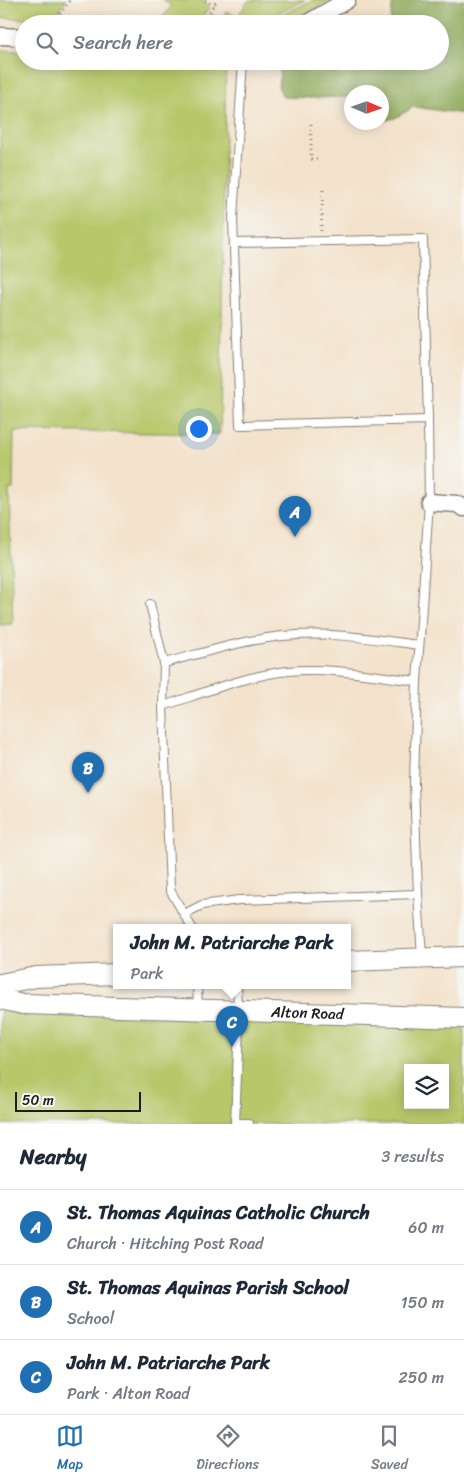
<!DOCTYPE html>
<html lang="en">
<head>
<meta charset="utf-8">
<style>
  :root { --surface:#fff; --page:#f2f2f3; --text:#1f2937; --muted:#747a83; --line:#e0e1e3; --accent:#1f6fb2 }
  body { margin:0; font-family:Sriracha,sans-serif; background:var(--page); color:var(--text) }
  .controls { position:absolute; right:15px; bottom:15px; display:grid; overflow:hidden; border-radius:0px; box-shadow:0 2px 12px #0003 }
  .controls button { width:45px; height:45px; display:grid; place-items:center; padding:0; border:0; border-bottom:1px solid var(--line); background:var(--surface); color:var(--text); font:25px sans-serif }
  .compass { position:absolute; left:344px; top:85px; width:45px; height:45px; border-radius:50%; background:var(--surface); box-shadow:0 2px 12px #0003; rotate:92deg }
  .scale { position:absolute; left:15px; bottom:12px; width:126px; box-sizing:border-box; padding-left:5px; border:2px solid #1c1c1c; border-top:0; font-size:14px; line-height:18px; white-space:nowrap; color:#1c1c1c; -webkit-text-stroke:4px #f6f6f2; paint-order:stroke }
  .you { position:absolute; left:198px; top:428px; width:18px; height:18px; margin:-12px; border:4px solid #fff; border-radius:50%; background:#1a73e8; box-shadow:0 0 0 8px #1a73e833 }
  .badge { display:grid; place-items:center; width:32px; height:32px; border-radius:50%; background:var(--accent); color:#fff; font-size:16px; font-weight:700 }
  .pin { position:absolute; translate:-50% -41px; filter:drop-shadow(0 1px 2px #0008) }
  .pin::after { content:''; position:absolute; top:26px; width:18px; height:15px; background:inherit; clip-path:polygon(0 0,100% 0,50% 100%) }
  .popup { position:absolute; left:113px; top:924px; width:238px; height:65px; box-sizing:border-box; display:grid; place-content:center; border-radius:0px; background:var(--surface); filter:drop-shadow(0 1px 4px #0005); font-size:16px; white-space:nowrap; color:var(--muted) }
  .popup b { font-size:19px; color:var(--text) }
  .popup::after { content:''; position:absolute; left:50%; top:100%; margin-left:-10px; border:10px solid transparent; border-top-color:var(--surface) }
  .list { margin:0; padding:0; list-style:none }
  h2 { display:flex; justify-content:space-between; align-items:center; height:65px; margin:0; padding:0 20px; font-size:21px }
  h2 small { font-size:16px; font-weight:400; color:var(--muted) }
  .list li { display:grid; grid-template-columns:32px 1fr auto; gap:15px; align-items:center; box-sizing:border-box; height:75px; padding:0 20px; border-top:1px solid var(--line) }
  .list b { display:block; font-size:19px; white-space:nowrap }
  .list p { margin:0; font-size:16px; white-space:nowrap; color:var(--muted) }
  .list em { font-size:16px; font-style:normal; color:var(--muted) }
  .icon { flex:none; width:28px; height:28px; fill:none; stroke:currentColor; stroke-width:2; stroke-linecap:round; stroke-linejoin:round }
  .map { position:relative; flex:none; width:464px; height:1124px; overflow:hidden }
  .search { position:absolute; background:var(--surface); box-shadow:0 2px 12px #0003; left:15px; right:15px; top:15px; height:55px; display:flex; align-items:center; gap:12px; box-sizing:border-box; padding:0 18px; border-radius:28px; color:var(--muted); font-size:19px }
  .sheet { height:290px; background:var(--surface) }
  nav { display:flex; justify-content:space-around; align-items:center; box-sizing:border-box; height:70px; border-top:1px solid var(--line); background:var(--surface); font-size:14px; color:var(--muted) }
  nav a { display:grid; justify-items:center; gap:2px }
  nav .on { color:var(--accent) }
  .map>svg:first-child { display:block }
  .green { fill:#b7c76a; stroke:#6a7243; fill-rule:evenodd }
  .forest { fill:#91ac5e; stroke:#56643d }
  .lines { fill:none; stroke-linecap:round; stroke-linejoin:round }
  .service-casing { stroke:#887f74; stroke-width:10 }
  .minor-casing { stroke:#887f74; stroke-width:19 }
  .tertiary-casing { stroke:#887f74; stroke-width:22 }
  .path { stroke:#887f74; stroke-width:3; stroke-dasharray:1 4; stroke-linecap:butt }
  .service { stroke:#fff; stroke-width:8 }
  .minor { stroke:#fff; stroke-width:16 }
  .tertiary { stroke:#fff; stroke-width:20 }
  .labels { text-anchor:middle; stroke-width:5; stroke-linejoin:round; paint-order:stroke }
  .street-label { font-size:15px; fill:#1c1c1c; stroke:#f6f6f2 }
</style>
</head>
<body>
<div class="map">
<svg width="464" height="1124" viewBox="0 0 464 1124">
  <rect width="100%" height="100%" fill="#f6f6f2"/>
  <filter id="ink" filterUnits="userSpaceOnUse"><feTurbulence type="fractalNoise" baseFrequency=".02" numOctaves="2"/><feDisplacementMap in="SourceGraphic" scale="10" xChannelSelector="R" yChannelSelector="G"/><feConvolveMatrix kernelMatrix="1 2 1 2 8 2 1 2 1" color-interpolation-filters="sRGB"/></filter>
  <filter id="wash" filterUnits="userSpaceOnUse"><feTurbulence type="fractalNoise" baseFrequency=".0096" numOctaves="4" result="noise"/><feDisplacementMap in="SourceGraphic" scale="20" xChannelSelector="R" yChannelSelector="G"/><feGaussianBlur stdDeviation="1.12" result="paint"/><feColorMatrix in="noise" values="0 0 0 0 0 0 0 0 0 0 0 0 0 0 0 0 0 1.4 0 .05"/><feComposite in="paint" operator="in"/></filter>
  <g filter="url(#wash)">
    <rect width="100%" height="100%" fill="#f3e2cb"/>
    <g class="green">
      <polygon points="0,0 66,0 52,20 0,18"/>
      <polygon points="163,0 201,0 210,7 197,24 159,23 171,6"/>
      <path d="M249,0H305C284,12 259,21 235,24C225,25 214,24 204,24L211,14L220,20L227,11L237,17Z"/>
      <polygon points="313,0 329,0 308,13 282,24 253,24 286,13"/>
      <polygon points="0,50 24,51 24,61 226,61 220,434 14,431 13,489 9,489 13,624 0,625"/>
      <path d="M0,1011L464,1027V1124H0ZM408,1068H445V1105H408Z"/>
    </g>
    <polygon class="forest" points="393,0 464,0 464,114 414,107 395,118 382,121 382,92 352,92 351,97 311,98 283,97 278,86 281,64 340,66 381,61 440,61 440,24 390,24"/>
  </g>
  <g filter="url(#ink)">
    <g class="lines">
      <g class="service-casing">
        <g id="service">
          <polyline points="243,61 233,218 240,425 428,420 429,502 417,681 414,783 418,894 422,957"/>
          <polyline points="234,243 423,239 428,420"/>
          <polyline points="150,604 164,663 163,706 170,890 192,928"/>
          <path d="M164,663C203,653 242,640 283,636C328,631 374,639 419,645"/>
          <path d="M163,706C203,693 245,676 288,671C331,667 375,676 417,681"/>
          <polyline points="184,914 202,905 239,900 418,894"/>
          <polyline points="197,986 198,1008"/>
          <polyline points="235,1123 249,1123"/>
          <polyline points="235,1124 239,1026 237,986"/>
        </g>
      </g>
      <g class="minor-casing">
        <g id="minor">
          <polyline points="306,24 347,0"/>
          <polyline points="0,36 24,37"/>
          <polyline points="429,502 457,504 464,508"/>
        </g>
      </g>
      <g class="tertiary-casing">
        <g id="tertiary">
          <polyline points="347,961 464,957"/>
          <polyline points="0,984 36,977 117,974"/>
          <path id="s1" d="M0,999L23,1004L464,1018"/>
        </g>
      </g>
      <g class="path">
        <polyline points="205,0 214,6"/>
        <polyline points="54,22 70,0"/>
        <polyline points="201,24 216,2"/>
        <polyline points="311,124 311,159 317,159"/>
        <polyline points="321,231 323,189"/>
      </g>
      <use href="#service" class="service"/>
      <use href="#minor" class="minor"/>
      <use href="#tertiary" class="tertiary"/>
    </g>
  </g>
  <g class="labels">
    <g class="street-label">
      <text dy="5" stroke="none"><textPath href="#s1" startOffset="308">Alton Road</textPath></text>
    </g>
  </g>
</svg>
<div class="controls">
<button><svg class="icon" aria-label="layers" viewBox="0 0 24 24"><path d="M12 4l9 5-9 5-9-5zM3 14l9 5 9-5"/></svg></button>
</div>
<svg class="compass" viewBox="-18 -18 36 36"><path d="M0-13l5 13h-10z" fill="#e53935"/><path d="M0 13l5-13h-10z" fill="#747a83"/></svg>
<div class="scale">50 m</div>
<div class="you"></div>
<div class="pin badge" style="left:295px;top:537px">A</div>
<div class="pin badge" style="left:88px;top:793px">B</div>
<div class="pin badge" style="left:232px;top:1047px">C</div>
<div class="popup"><b>John M. Patriarche Park</b>Park</div>
<div class="search"><svg class="icon" aria-label="search" viewBox="0 0 24 24"><circle cx="10" cy="10" r="6"/><path d="M15 15l6 6"/></svg>Search here</div>
</div>
<section class="sheet">
<h2>Nearby<small>3 results</small></h2>
<ul class="list">
<li><span class="badge">A</span><div><b>St. Thomas Aquinas Catholic Church</b><p>Church · Hitching Post Road</p></div><em>60 m</em></li>
<li><span class="badge">B</span><div><b>St. Thomas Aquinas Parish School</b><p>School</p></div><em>150 m</em></li>
<li><span class="badge">C</span><div><b>John M. Patriarche Park</b><p>Park · Alton Road</p></div><em>250 m</em></li>
</ul>
</section>
<nav>
<a class="on"><svg class="icon" aria-label="map" viewBox="0 0 24 24"><path d="M3 6l6-2 6 2 6-2v14l-6 2-6-2-6 2zM9 4v14M15 6v14"/></svg>Map</a>
<a><svg class="icon" aria-label="directions" viewBox="0 0 24 24"><path d="M12 3l9 9-9 9-9-9zM9 14v-3h6M13 9l2 2-2 2"/></svg>Directions</a>
<a><svg class="icon" aria-label="saved" viewBox="0 0 24 24"><path d="M7 4h10v16l-5-4-5 4z"/></svg>Saved</a>
</nav>
</body>
</html>
